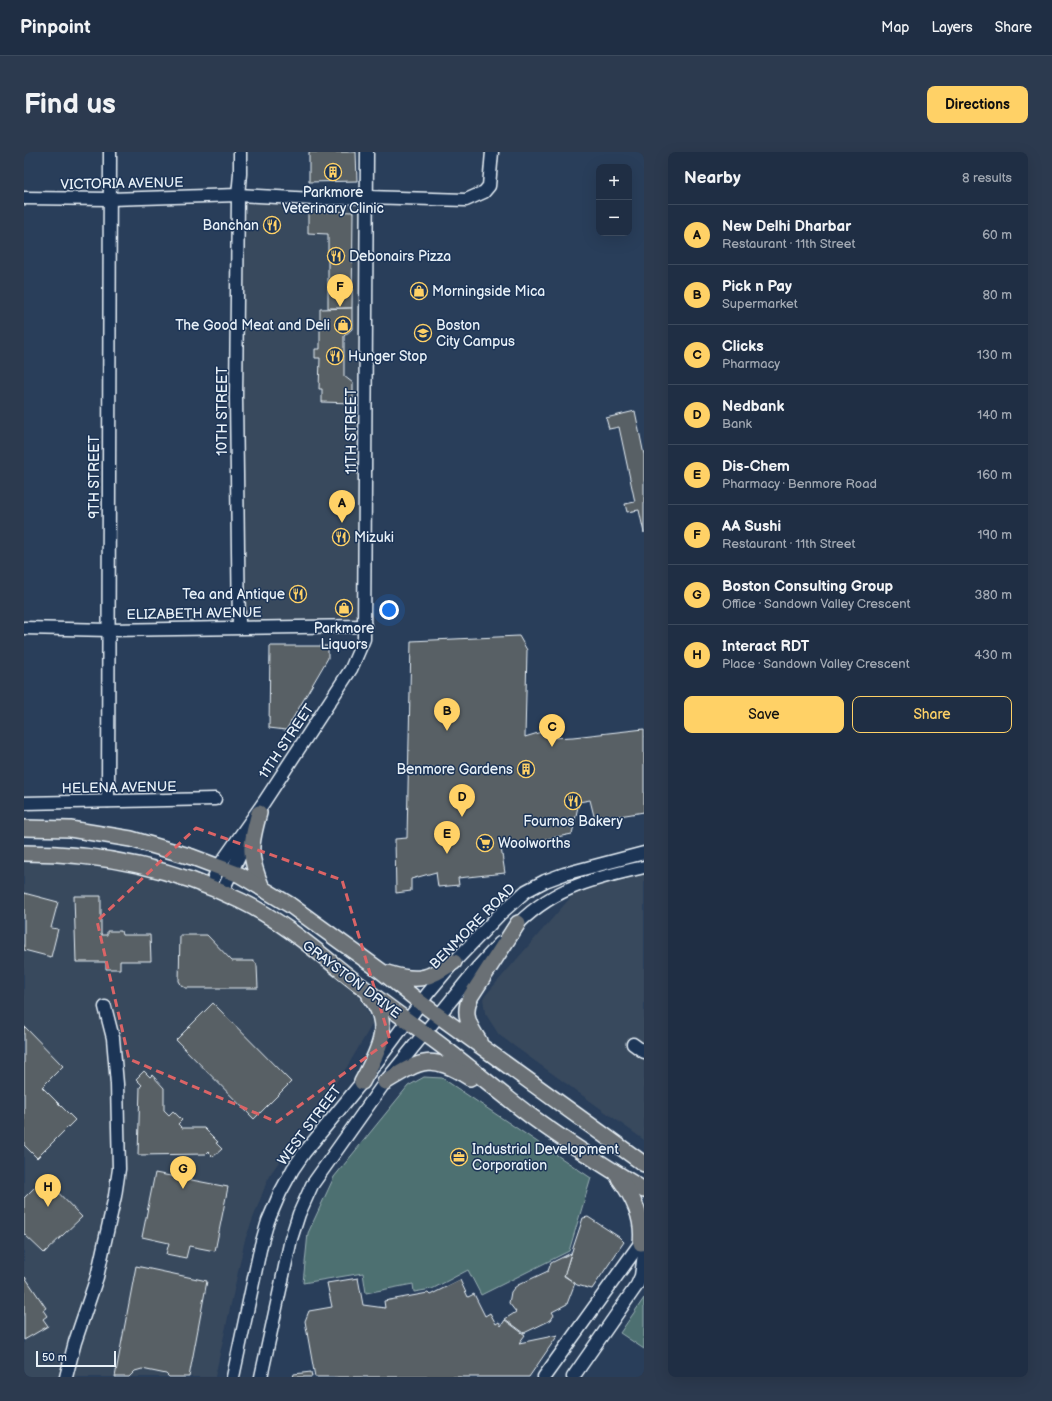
<!DOCTYPE html>
<html lang="en">
<head>
<meta charset="utf-8">
<style>
  :root { --surface:#1f2e44; --page:#2c3a4f; --text:#f1f3f6; --muted:#a1a8b2; --line:#3c4a5d; --accent:#ffd166 }
  body { margin:0; font-family:"Balsamiq Sans",sans-serif; background:var(--page); color:var(--text) }
  .controls { position:absolute; right:12px; top:12px; display:grid; overflow:hidden; border-radius:8px; box-shadow:0 4px 16px #0002 }
  .controls button { width:36px; height:36px; display:grid; place-items:center; padding:0; border:0; border-bottom:1px solid var(--line); background:var(--surface); color:var(--text); font:20px sans-serif }
  .scale { position:absolute; left:12px; bottom:10px; width:80px; box-sizing:border-box; padding-left:4px; border:2px solid #e8f1f8; border-top:0; font-size:11px; line-height:14px; white-space:nowrap; color:#e8f1f8; -webkit-text-stroke:3px #1d3557; paint-order:stroke }
  .you { position:absolute; left:365px; top:458px; width:14px; height:14px; margin:-10px; border:3px solid #fff; border-radius:50%; background:#1a73e8; box-shadow:0 0 0 6px #1a73e833 }
  .badge { display:grid; place-items:center; width:26px; height:26px; border-radius:50%; background:var(--accent); color:#111; font-size:13px; font-weight:700 }
  .pin { position:absolute; translate:-50% -33px; filter:drop-shadow(0 1px 2px #0008) }
  .pin::after { content:''; position:absolute; top:21px; width:14px; height:12px; background:inherit; clip-path:polygon(0 0,100% 0,50% 100%) }
  .list { margin:0; padding:0; list-style:none }
  h2 { display:flex; justify-content:space-between; align-items:center; height:52px; margin:0; padding:0 16px; font-size:17px }
  h2 small { font-size:13px; font-weight:400; color:var(--muted) }
  .list li { display:grid; grid-template-columns:26px 1fr auto; gap:12px; align-items:center; box-sizing:border-box; height:60px; padding:0 16px; border-top:1px solid var(--line) }
  .list b { display:block; font-size:15px; white-space:nowrap }
  .list p { margin:0; font-size:13px; white-space:nowrap; color:var(--muted) }
  .list em { font-size:13px; font-style:normal; color:var(--muted) }
  .actions { display:flex; gap:8px; padding:12px 16px }
  .actions a { flex:1; padding:9px 0; border:1px solid var(--accent); border-radius:8px; text-align:center; font-size:14px; color:var(--accent) }
  .actions .main { background:var(--accent); color:#111 }
  .map { position:relative; flex:none; width:620px; height:1225px; overflow:hidden; border-radius:8px }
  header { display:flex; align-items:center; gap:24px; box-sizing:border-box; height:56px; padding:0 20px; background:var(--surface); border-bottom:1px solid var(--line) }
  header strong { font-size:19px }
  nav { display:flex; gap:22px; margin-inline-start:auto; font-size:14px }
  .intro { display:flex; align-items:center; justify-content:space-between; box-sizing:border-box; height:96px; padding:0 24px }
  h1 { margin:0; font-size:28px }
  .button { padding:10px 18px; border-radius:8px; background:var(--accent); color:#111; font-size:14px; font-weight:700 }
  main { display:flex; gap:24px; padding:0 24px }
  aside { flex:1; background:var(--surface); border-radius:8px; box-shadow:0 4px 16px #0002 }
  .map>svg:first-child { display:block }
  .built { fill:#37485d }
  .green { fill:#4d7071; stroke:#9ab0b4 }
  .building { fill:#586065; stroke:#e8f1f8 }
  .lines { fill:none; stroke-linecap:round; stroke-linejoin:round }
  .minor-casing { stroke:#e8f1f8; stroke-width:15 }
  .major-casing { stroke:#e8f1f8; stroke-width:18 }
  .minor { stroke:#1d3557; stroke-width:12 }
  .major { stroke:#6a7074; stroke-width:15 }
  .marked { fill:none; stroke:#db6466; stroke-width:3; stroke-dasharray:8 5; stroke-linejoin:round }
  .labels { text-anchor:middle; stroke-width:3; stroke-linejoin:round; paint-order:stroke }
  .street-label { font-size:14px; fill:#e8f1f8; stroke:#1d3557 }
  .poi-label { font-size:14px; fill:#e8f1f8; stroke:#1d3557; text-anchor:start }
</style>
</head>
<body>
<header>
<strong>Pinpoint</strong>
<nav><a>Map</a><a>Layers</a><a>Share</a></nav>
</header>
<div class="intro"><h1>Find us</h1><a class="button">Directions</a></div>
<main>
<div class="map">
<svg width="620" height="1225" viewBox="0 0 620 1225">
  <rect width="100%" height="100%" fill="#293e5a"/>
  <filter id="ink" filterUnits="userSpaceOnUse"><feTurbulence type="fractalNoise" baseFrequency=".025" numOctaves="2"/><feDisplacementMap in="SourceGraphic" scale="8" xChannelSelector="R" yChannelSelector="G"/><feConvolveMatrix kernelMatrix="1 2 1 2 8 2 1 2 1" color-interpolation-filters="sRGB"/></filter>
  <g filter="url(#ink)">
    <g class="built">
      <polygon points="215,39 341,42 340,474 210,476"/>
      <polygon points="0,706 13,706 187,731 333,839 349,871 323,915 245,1024 221,1088 191,1225 6,1225 0,1224"/>
      <polygon points="620,720 620,988 475,883 461,861 459,846 553,738"/>
    </g>
    <g class="green">
      <polygon points="400,925 418,926 567,1026 545,1099 457,1143 444,1118 408,1137 390,1140 389,1132 342,1141 339,1121 279,1131 284,1081 310,1025 384,934"/>
      <polygon points="620,1146 620,1197 596,1181"/>
    </g>
    <g class="building">
      <polygon points="285,0 332,0 333,29 285,30"/>
      <polygon points="284,58 329,60 328,156 304,156 304,82 284,81"/>
      <polygon points="328,156 328,177 320,184 320,224 329,231 329,251 298,250 298,237 295,237 296,206 291,206 291,197 296,197 296,157"/>
      <polygon points="611,259 620,303 620,381 615,358 603,360 601,352 611,350 595,275 585,277 582,266"/>
      <polygon points="495,484 503,498 501,585 527,577 528,586 549,585 620,577 620,660 571,668 566,648 555,650 548,682 477,696 481,721 434,726 435,733 414,735 412,720 387,727 387,739 372,741 371,687 383,686 387,489"/>
      <polygon points="246,494 304,494 304,506 262,578 245,576"/>
      <polygon points="0,741 34,750 27,776 34,777 27,805 0,798"/>
      <polygon points="50,744 77,744 77,783 83,783 83,779 97,779 98,783 126,783 127,809 96,809 96,817 82,817 82,810 52,810"/>
      <polygon points="156,783 183,783 208,809 229,809 232,811 233,814 234,836 162,836 158,834 155,829"/>
      <polygon points="189,851 267,930 230,967 152,888"/>
      <polygon points="0,874 39,914 18,935 51,968 13,1006 0,993"/>
      <polygon points="120,919 126,925 128,923 140,936 140,958 145,963 149,959 158,968 154,972 158,976 180,976 194,990 192,991 198,997 189,1005 184,1000 182,1002 114,1003 116,935 118,933 112,927"/>
      <polygon points="131,1021 204,1035 191,1099 165,1094 162,1106 142,1102 145,1091 118,1085"/>
      <polygon points="20,1026 58,1065 20,1101 0,1082 0,1046"/>
      <polygon points="564,1065 595,1085 600,1090 568,1137 553,1133 540,1123 559,1066"/>
      <polygon points="547,1101 540,1124 551,1131 543,1152 528,1160 530,1163 527,1168 500,1181 481,1167 492,1160 485,1151 487,1140 490,1136 494,1133 524,1119 527,1111"/>
      <polygon points="112,1114 183,1129 165,1225 145,1225 142,1222 118,1217 111,1219 105,1225 91,1225"/>
      <polygon points="1,1125 22,1156 19,1158 23,1164 19,1167 24,1174 0,1188 0,1126"/>
      <polygon points="334,1126 339,1153 361,1156 360,1149 404,1141 406,1143 436,1128 444,1145 450,1142 461,1164 466,1161 472,1172 475,1170 477,1174 481,1168 501,1183 495,1191 534,1183 505,1225 291,1225 281,1169 285,1159 308,1155 303,1131"/>
      <polygon points="287,1220 288,1225 269,1225 270,1222"/>
    </g>
    <g class="lines">
      <g class="minor-casing">
        <g id="minor">
          <polyline points="0,46 86,47 214,43 290,47 343,45 442,48 460,40 465,34 468,0"/>
          <polyline points="215,475 212,246 214,43 216,22 216,0"/>
          <polyline points="0,476 85,478 341,474"/>
          <polyline points="84,649 86,0"/>
          <polyline points="0,651 191,647"/>
          <polyline points="186,735 195,714 240,650 327,517 340,487 343,0"/>
          <polyline points="198,740 227,679"/>
          <path d="M488,778C528,735 566,728 620,715"/>
          <polyline points="609,892 620,900"/>
          <polyline points="42,1225 51,1190 73,1125 91,1044 95,1017 93,932 89,886 81,855"/>
          <polyline points="209,1225 237,1093 244,1069 256,1041 269,1017 280,1001 338,930 404,841 430,810 475,763 502,739 521,729 540,722 620,701"/>
          <polyline points="237,1225 267,1087 275,1062 288,1033 361,930 454,815 476,791"/>
          <polyline points="520,1225 620,1086"/>
          <polyline points="549,1225 613,1133 617,1124 620,1102"/>
        </g>
      </g>
      <g class="major-casing">
        <g id="major">
          <path d="M235,661C226,693 224,703 238,736"/>
          <polyline points="0,676 46,677 107,687 168,705 216,723 266,753 292,772 357,819 397,851 620,1012"/>
          <path d="M0,701C75,701 150,716 217,749C263,771 301,807 341,837C365,856 390,873 414,891C446,915 476,941 508,965C544,991 582,1015 620,1038"/>
          <path d="M363,821C395,831 403,827 430,810"/>
          <path d="M455,889C445,874 438,861 447,844L494,771"/>
          <path d="M338,930C353,901 370,874 346,845"/>
          <path d="M361,930C399,907 407,902 446,926"/>
          <path d="M595,1026C609,1045 620,1066 617,1091"/>
        </g>
      </g>
      <use href="#minor" class="minor"/>
      <use href="#major" class="major"/>
    </g>
  </g>
  <path class="marked" d="M172,676L318,728L366,888L253,970L105,907L73,769Z"/>
  <defs>
    <g id="building-ring" transform="scale(0.9)"><circle r="9.5" fill="#1d3557" stroke="#ffd166" stroke-width="1.5"/><path d="M-4-6H4V6H1V3H-1V6H-4ZM-2.5-4.3h1.7v1.8h-1.7ZM.8-4.3h1.7v1.8H.8ZM-2.5-1h1.7V.8h-1.7ZM.8-1h1.7V.8H.8Z" fill="#ffd166"/></g>
    <g id="restaurant-ring" transform="scale(0.9)"><circle r="9.5" fill="#1d3557" stroke="#ffd166" stroke-width="1.5"/><path d="M-5-6h1v4h1v-4h1v4h1v-4h1v5L-1.5 .5V6h-2V.5L-5-1ZM5-6V6H3V1.5H1.5Q1.5-4 5-6Z" fill="#ffd166"/></g>
    <g id="shop-ring" transform="scale(0.9)"><circle r="9.5" fill="#1d3557" stroke="#ffd166" stroke-width="1.5"/><path d="M-5-2.5h2.3a2.7 3.5 0 0 1 5.4 0H5L5.5 6h-11ZM-1.5-2.5h3a1.5 2.3 0 0 0-3 0Z" fill="#ffd166"/></g>
    <g id="university-ring" transform="scale(0.9)"><circle r="9.5" fill="#1d3557" stroke="#ffd166" stroke-width="1.5"/><path d="M0-5L7-2L0 1L-7-2ZM-4 1L0 2.5L4 1V4Q0 6-4 4Z" fill="#ffd166"/></g>
    <g id="supermarket-ring" transform="scale(0.9)"><circle r="9.5" fill="#1d3557" stroke="#ffd166" stroke-width="1.5"/><path d="M-6-5.5h2.5l.6 2H6L4.5 2H-2.5L-4.4-4H-6ZM-1.5 3.2a1.3 1.3 0 1 0 .1 0ZM3 3.2a1.3 1.3 0 1 0 .1 0Z" fill="#ffd166"/></g>
    <g id="office-ring" transform="scale(0.9)"><circle r="9.5" fill="#1d3557" stroke="#ffd166" stroke-width="1.5"/><path d="M-6-3h4V-5.5h4V-3h4V5H-6ZM-1-4.5V-3h2v-1.5ZM-6 0V1H6V0Z" fill="#ffd166"/></g>
  </defs>
  <g fill-rule="evenodd">
    <use href="#building-ring" x="309" y="20"/>
    <use href="#restaurant-ring" x="248" y="73"/>
    <use href="#restaurant-ring" x="312" y="104"/>
    <use href="#shop-ring" x="395" y="139"/>
    <use href="#shop-ring" x="319" y="173"/>
    <use href="#university-ring" x="399" y="181"/>
    <use href="#restaurant-ring" x="311" y="204"/>
    <use href="#restaurant-ring" x="317" y="385"/>
    <use href="#restaurant-ring" x="274" y="442"/>
    <use href="#shop-ring" x="320" y="456"/>
    <use href="#building-ring" x="502" y="617"/>
    <use href="#restaurant-ring" x="549" y="649"/>
    <use href="#supermarket-ring" x="461" y="691"/>
    <use href="#office-ring" x="435" y="1005"/>
  </g>
  <g class="labels">
    <g class="street-label">
      <text transform="translate(98 31) rotate(-1)" y="5">VICTORIA AVENUE</text>
      <text transform="translate(198 259) rotate(-90)" y="5">10TH STREET</text>
      <text transform="translate(327 279) rotate(-90)" y="5">11TH STREET</text>
      <text transform="translate(70 325) rotate(-90)" y="5">9TH STREET</text>
      <text transform="translate(170 461) rotate(-1)" y="5">ELIZABETH AVENUE</text>
      <text transform="translate(262 589) rotate(-56)" y="5">11TH STREET</text>
      <text transform="translate(95 635) rotate(-1)" y="5">HELENA AVENUE</text>
      <text transform="translate(448 774) rotate(-45)" y="5">BENMORE ROAD</text>
      <text transform="translate(328 827) rotate(37)" y="5">GRAYSTON DRIVE</text>
      <text transform="translate(285 973) rotate(-53)" y="5">WEST STREET</text>
    </g>
    <g class="poi-label">
      <text x="309" y="45" text-anchor="middle">Parkmore<tspan x="309" dy="16">Veterinary Clinic</tspan></text>
      <text x="235" y="78" text-anchor="end">Banchan</text>
      <text x="325" y="109">Debonairs Pizza</text>
      <text x="408" y="144">Morningside Mica</text>
      <text x="306" y="178" text-anchor="end">The Good Meat and Deli</text>
      <text x="412" y="178">Boston<tspan x="412" dy="16">City Campus</tspan></text>
      <text x="324" y="209">Hunger Stop</text>
      <text x="330" y="390">Mizuki</text>
      <text x="261" y="447" text-anchor="end">Tea and Antique</text>
      <text x="320" y="481" text-anchor="middle">Parkmore<tspan x="320" dy="16">Liquors</tspan></text>
      <text x="489" y="622" text-anchor="end">Benmore Gardens</text>
      <text x="549" y="674" text-anchor="middle">Fournos Bakery</text>
      <text x="474" y="696">Woolworths</text>
      <text x="448" y="1002">Industrial Development<tspan x="448" dy="16">Corporation</tspan></text>
    </g>
  </g>
</svg>
<div class="controls">
<button>+</button>
<button>−</button>
</div>
<div class="scale">50 m</div>
<div class="you"></div>
<div class="pin badge" style="left:318px;top:371px">A</div>
<div class="pin badge" style="left:423px;top:579px">B</div>
<div class="pin badge" style="left:528px;top:595px">C</div>
<div class="pin badge" style="left:438px;top:665px">D</div>
<div class="pin badge" style="left:423px;top:702px">E</div>
<div class="pin badge" style="left:316px;top:155px">F</div>
<div class="pin badge" style="left:159px;top:1037px">G</div>
<div class="pin badge" style="left:24px;top:1055px">H</div>
</div>
<aside>
<h2>Nearby<small>8 results</small></h2>
<ul class="list">
<li><span class="badge">A</span><div><b>New Delhi Dharbar</b><p>Restaurant · 11th Street</p></div><em>60 m</em></li>
<li><span class="badge">B</span><div><b>Pick n Pay</b><p>Supermarket</p></div><em>80 m</em></li>
<li><span class="badge">C</span><div><b>Clicks</b><p>Pharmacy</p></div><em>130 m</em></li>
<li><span class="badge">D</span><div><b>Nedbank</b><p>Bank</p></div><em>140 m</em></li>
<li><span class="badge">E</span><div><b>Dis-Chem</b><p>Pharmacy · Benmore Road</p></div><em>160 m</em></li>
<li><span class="badge">F</span><div><b>AA Sushi</b><p>Restaurant · 11th Street</p></div><em>190 m</em></li>
<li><span class="badge">G</span><div><b>Boston Consulting Group</b><p>Office · Sandown Valley Crescent</p></div><em>380 m</em></li>
<li><span class="badge">H</span><div><b>Interact RDT</b><p>Place · Sandown Valley Crescent</p></div><em>430 m</em></li>
</ul>
<div class="actions"><a class="main">Save</a><a>Share</a></div>
</aside>
</main>
</body>
</html>
